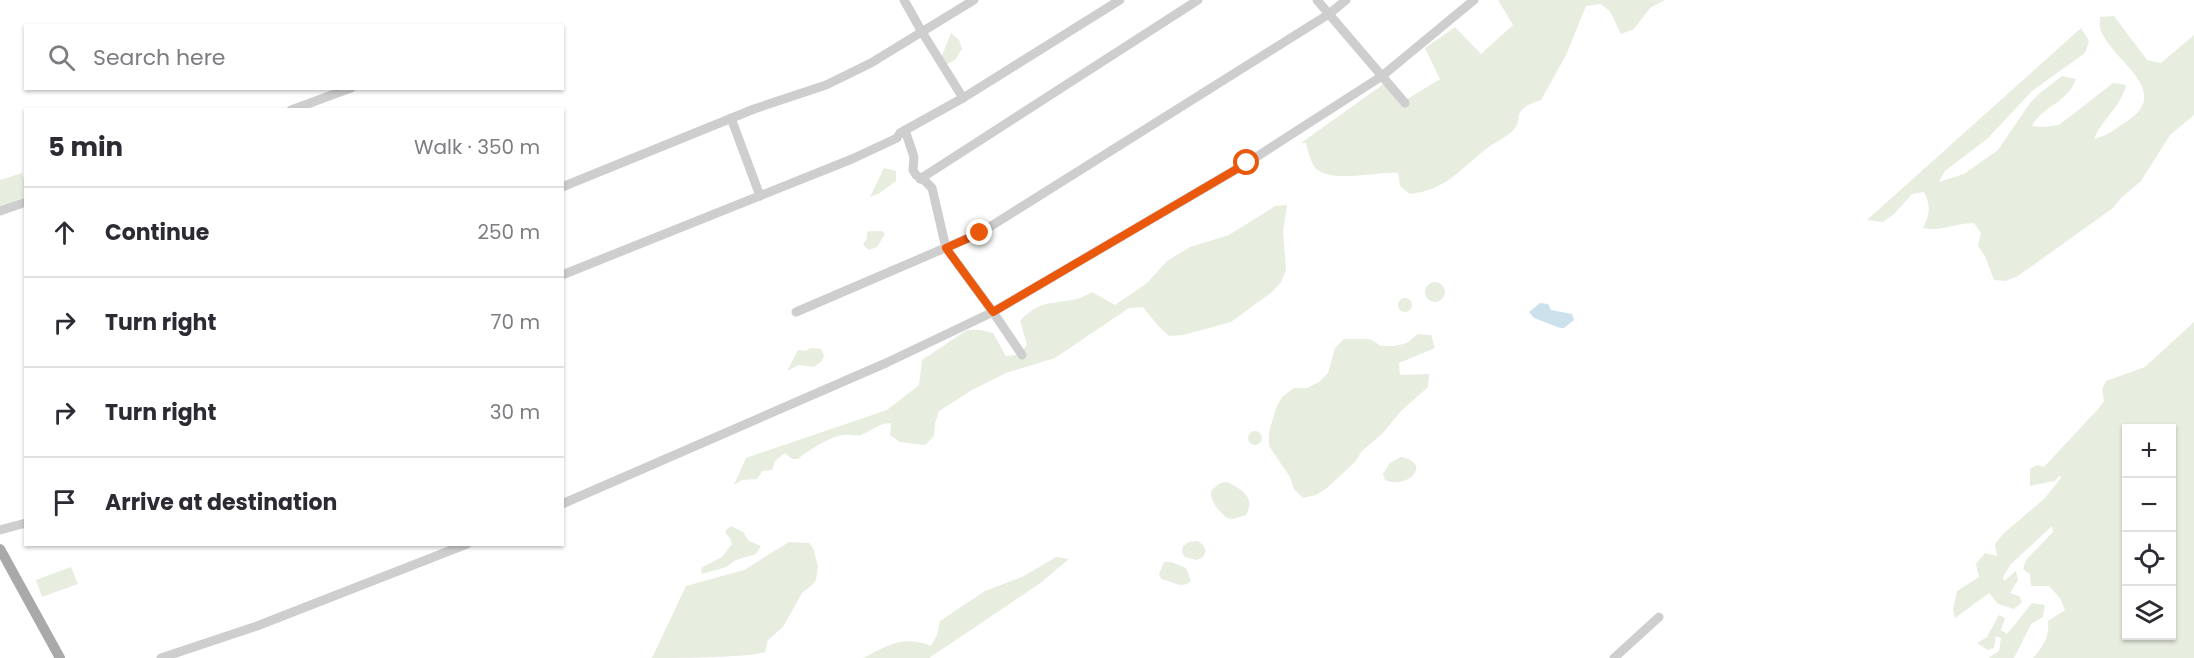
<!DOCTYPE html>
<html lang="en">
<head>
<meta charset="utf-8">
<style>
  :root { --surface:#fff; --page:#f2f2f3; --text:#2b2b33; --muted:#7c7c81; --line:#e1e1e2 }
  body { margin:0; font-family:Poppins,sans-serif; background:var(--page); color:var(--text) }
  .controls { position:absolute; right:18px; bottom:18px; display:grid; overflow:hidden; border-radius:0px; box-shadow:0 2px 4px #0004 }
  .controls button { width:54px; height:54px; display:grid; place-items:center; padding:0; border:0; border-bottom:2px solid var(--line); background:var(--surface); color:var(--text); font:30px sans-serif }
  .stop { position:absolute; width:18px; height:18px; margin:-14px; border:4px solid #ea580c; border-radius:50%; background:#fff }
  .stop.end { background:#ea580c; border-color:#fff; box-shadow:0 2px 6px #0008 }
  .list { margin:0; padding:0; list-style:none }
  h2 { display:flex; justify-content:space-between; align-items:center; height:78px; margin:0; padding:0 24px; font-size:26px }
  h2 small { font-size:20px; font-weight:400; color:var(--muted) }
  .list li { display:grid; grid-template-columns:39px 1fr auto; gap:18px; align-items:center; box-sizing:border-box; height:90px; padding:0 24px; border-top:2px solid var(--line) }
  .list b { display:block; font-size:22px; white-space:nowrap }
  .list em { font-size:20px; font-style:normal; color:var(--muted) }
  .icon { flex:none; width:33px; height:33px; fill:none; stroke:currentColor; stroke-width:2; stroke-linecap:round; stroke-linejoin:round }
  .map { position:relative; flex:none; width:2194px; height:658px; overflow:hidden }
  .search { position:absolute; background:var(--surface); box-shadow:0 2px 4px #0004; left:24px; top:24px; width:540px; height:66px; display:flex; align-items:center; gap:15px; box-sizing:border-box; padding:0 21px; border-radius:0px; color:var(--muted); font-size:22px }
  .panel { position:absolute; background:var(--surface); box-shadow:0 2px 4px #0004; left:24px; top:108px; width:540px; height:438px; border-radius:0px }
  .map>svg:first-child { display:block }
  .green { fill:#e7eddf; fill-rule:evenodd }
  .water { fill:#cce1ec }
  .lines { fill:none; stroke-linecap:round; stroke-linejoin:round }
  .minor { stroke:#cecece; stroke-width:9 }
  .major { stroke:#a9a9a9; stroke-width:10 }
  .route { stroke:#ea580c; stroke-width:8 }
</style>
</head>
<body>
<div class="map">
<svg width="2194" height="658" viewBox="0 0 2194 658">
  <rect width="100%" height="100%" fill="#fff"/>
  <g class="green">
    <path d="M1498,0H1665L1650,8L1634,29L1621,34L1610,11L1600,4L1586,6L1566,55L1541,100C1533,103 1522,106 1519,115C1518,120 1518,124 1515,128C1507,138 1494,142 1485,150C1459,170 1446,190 1410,194L1400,186L1398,173C1378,171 1327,185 1314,166C1310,160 1308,150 1306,143H1301L1385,83L1404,101L1440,79L1425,48L1455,27L1481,54L1513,25Z"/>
    <path d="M2114,16L2147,60L2161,63L2194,35V115L2170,135L2141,181L2121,198L2113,208L2018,276L2006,281L1994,280L1985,256L1978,246L1981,233L1974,223C1955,223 1942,232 1923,228C1930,214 1931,206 1924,192L1912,194L1894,214L1883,222L1867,220L2081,28L2089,41L2085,53L2032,91L1987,139L1945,171L1939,182L1964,174L1998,150L2030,103L2040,93L2062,76L2076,79C2067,104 2044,104 2032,126L2045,127L2059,125L2113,83L2126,85C2121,107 2102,119 2094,139C2108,136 2118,127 2130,119C2171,90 2112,60 2101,31C2099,27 2100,21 2100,17Z"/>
    <polygon points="951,33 959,40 962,49 955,60 947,64 941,58"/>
    <polygon points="884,168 896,171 896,181 878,194 870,197"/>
    <polygon points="22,173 25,184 25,197 0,206 0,180"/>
    <path d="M1287,205L1283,232L1286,270L1281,282L1272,292L1231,322L1183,335L1169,336L1159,327L1143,307L1129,308L1055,358L1006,373L972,390L939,411L935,423L934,436L925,445L900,442L890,435L891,423C877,424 873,430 861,435C855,437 849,433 842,435C830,437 807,451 798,459H792L785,453L775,461L772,470L762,471L757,479L742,480L734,485L746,458L887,410L919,385L922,360L967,330H980L993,333L1006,356L1018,355L1027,345L1020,321C1044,293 1066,309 1092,292L1115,305L1147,283L1167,261L1190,247L1229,235L1275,206Z"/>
    <polygon points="871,231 882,231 885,234 877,247 869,250 863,245 867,238 867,232"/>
    <circle cx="1435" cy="292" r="10"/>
    <circle cx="1405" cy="305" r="7"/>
    <path d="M2194,322V658H2033C2043,647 2050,636 2048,621L2065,610L2060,598L2049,586H2031L2030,574L2023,569L2026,560L2053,532L2052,526L2010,565L2003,577L2004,581L2016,571L2018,580L2010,593L2019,596L2022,602L2014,609L1998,604L1989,593L1955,618L1953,610L1957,591L1979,577L1976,564L1985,553L1997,556L1995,544L2004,533L2044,499L2061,478L2060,475L2055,481L2030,486V469L2037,465L2044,467L2099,408L2104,401L2102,389L2106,381L2145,367ZM2126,428H2172V636H2126Z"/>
    <polygon points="1418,334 1431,335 1435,348 1399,363 1400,375 1429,374 1428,387 1400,412 1383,433 1362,451 1355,462 1327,488 1316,495 1303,498 1294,489 1290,477 1269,446 1269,432 1276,408 1282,397 1294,388 1307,388 1319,382 1328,373 1335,348 1344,339 1370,339 1381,346 1395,346 1407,343"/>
    <polygon points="811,348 821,349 824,355 822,361 814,367 799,365 787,371 798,350 805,351"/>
    <circle cx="1255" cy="438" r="7"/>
    <path d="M1401,457C1433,463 1408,490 1385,480L1383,474L1390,463Z"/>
    <path d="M1227,482C1241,489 1256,497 1246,515L1233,519L1227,518C1219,511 1210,502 1211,491L1220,483Z"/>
    <polygon points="731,526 743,532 749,541 761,546 756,554 736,560 726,567 702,574 701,568 722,557 732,544 730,538 725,533 726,530"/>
    <polygon points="1198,541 1203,545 1206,551 1203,557 1197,560 1185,557 1182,552 1183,546 1189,542"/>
    <path d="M789,542L809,543L813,548L818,566L816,580L812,585L802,593L783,627L768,640L765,652C748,658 675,658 652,658L686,586L744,570Z"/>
    <path d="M1056,557L1069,559L1039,584L929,658H863C888,645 904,635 931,646L937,635L940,621L985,591L1022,577Z"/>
    <path d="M1164,562H1171L1186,568L1191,581C1181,590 1173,581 1161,579L1159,574Z"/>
    <polygon points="71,567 78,584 42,597 36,580"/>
    <polygon points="2032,603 2045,605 2043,617 2031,624 2014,658 1988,658 1999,651 2001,638 1996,636 1994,648 1988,650 1977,643 1987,637 1999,615 2005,618 2001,630 2007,634"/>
  </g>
  <polygon class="water" points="1540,303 1548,304 1551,310 1572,314 1574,320 1564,328 1560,328 1534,318 1529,312"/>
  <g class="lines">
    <g class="minor">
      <polyline points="904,0 922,32 963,98"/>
      <polyline points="1317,0 1405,103"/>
      <polyline points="291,110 351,88"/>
      <polyline points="731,118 760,196"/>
      <polyline points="905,130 914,157 913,170 916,175 925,181 932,188 946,248 993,312 1022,355"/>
      <polyline points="920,179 1198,0"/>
      <polyline points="562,187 754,109 826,85 871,63 974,0"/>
      <polyline points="0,211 26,202"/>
      <polyline points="562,275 852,159 897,138 900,133 963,98 1120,0"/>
      <polyline points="796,312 980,233 1329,14 1346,0"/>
      <polyline points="562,504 886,363 993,312 1247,163 1382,76 1474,0"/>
      <polyline points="0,530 26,523"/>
      <polyline points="161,658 257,626 467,544"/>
      <polyline points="1614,658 1659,617"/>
    </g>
    <polyline class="major" points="0,549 60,658"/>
  </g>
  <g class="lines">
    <polyline class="route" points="980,233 946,248 993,312 1247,163"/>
  </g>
</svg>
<div class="controls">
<button>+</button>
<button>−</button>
<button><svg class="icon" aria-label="locate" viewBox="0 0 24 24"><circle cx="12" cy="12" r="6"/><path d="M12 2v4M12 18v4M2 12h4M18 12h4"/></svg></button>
<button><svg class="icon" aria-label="layers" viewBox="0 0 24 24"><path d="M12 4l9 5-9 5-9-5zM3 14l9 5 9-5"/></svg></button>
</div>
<div class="stop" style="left:1247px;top:163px"></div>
<div class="stop end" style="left:980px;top:233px"></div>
<div class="search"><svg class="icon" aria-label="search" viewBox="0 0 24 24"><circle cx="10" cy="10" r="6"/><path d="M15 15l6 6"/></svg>Search here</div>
<section class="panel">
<h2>5 min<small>Walk · 350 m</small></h2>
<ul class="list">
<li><svg class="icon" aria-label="ahead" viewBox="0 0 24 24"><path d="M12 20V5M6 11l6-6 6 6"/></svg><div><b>Continue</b></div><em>250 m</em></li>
<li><svg class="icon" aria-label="right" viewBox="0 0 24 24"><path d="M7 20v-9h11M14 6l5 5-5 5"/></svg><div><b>Turn right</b></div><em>70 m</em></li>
<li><svg class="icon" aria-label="right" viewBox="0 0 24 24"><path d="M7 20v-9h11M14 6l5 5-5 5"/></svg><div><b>Turn right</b></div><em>30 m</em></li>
<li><svg class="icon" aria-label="arrive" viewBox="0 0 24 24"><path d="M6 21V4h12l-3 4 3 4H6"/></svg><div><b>Arrive at destination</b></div></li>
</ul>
</section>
</div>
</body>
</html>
